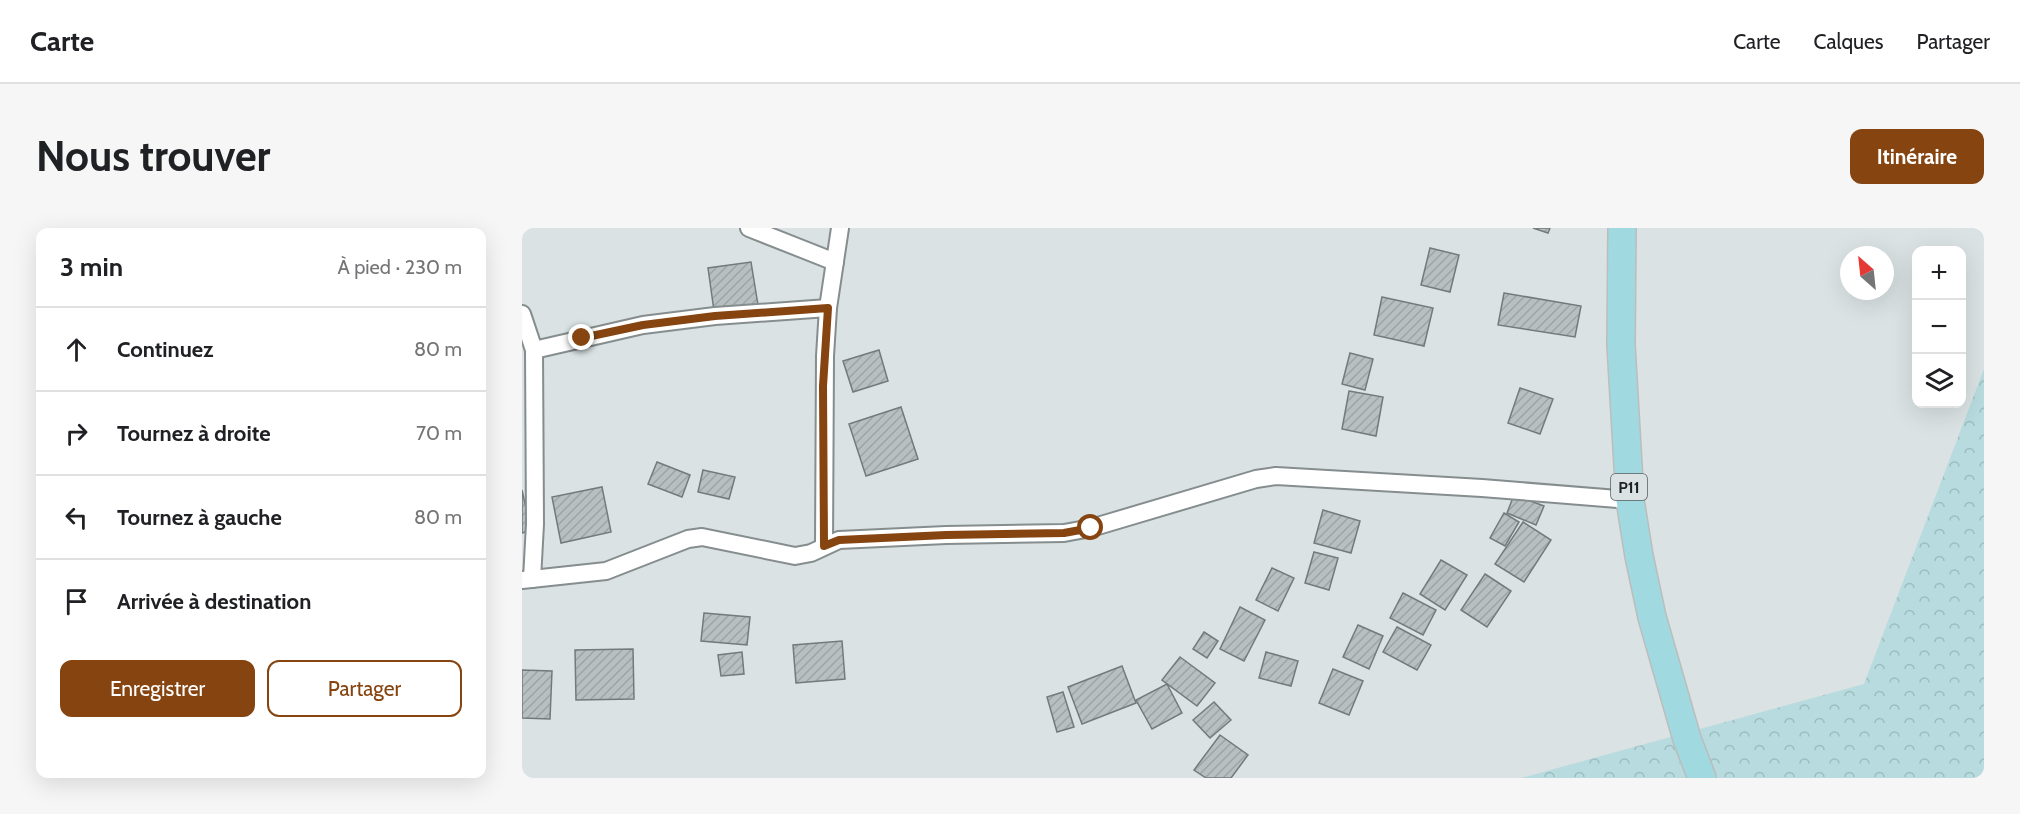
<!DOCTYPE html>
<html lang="fr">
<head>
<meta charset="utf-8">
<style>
  :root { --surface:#fff; --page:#f6f6f6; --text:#202124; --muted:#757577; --line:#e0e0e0; --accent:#864410 }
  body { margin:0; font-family:Cabin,sans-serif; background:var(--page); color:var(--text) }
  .controls { position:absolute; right:18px; top:18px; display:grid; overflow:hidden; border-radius:12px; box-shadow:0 6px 24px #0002 }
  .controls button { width:54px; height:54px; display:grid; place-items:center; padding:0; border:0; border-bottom:2px solid var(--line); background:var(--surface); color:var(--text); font:30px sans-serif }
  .compass { position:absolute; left:1318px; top:18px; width:54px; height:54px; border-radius:50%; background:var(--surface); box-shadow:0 6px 24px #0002; rotate:333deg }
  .stop { position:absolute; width:18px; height:18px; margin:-14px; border:4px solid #864410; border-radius:50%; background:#fff }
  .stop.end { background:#864410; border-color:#fff; box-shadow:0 2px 6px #0008 }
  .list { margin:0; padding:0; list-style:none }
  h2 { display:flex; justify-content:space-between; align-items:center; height:78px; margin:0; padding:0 24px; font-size:26px }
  h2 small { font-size:20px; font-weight:400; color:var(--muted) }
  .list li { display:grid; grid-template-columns:39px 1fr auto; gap:18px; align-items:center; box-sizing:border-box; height:84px; padding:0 24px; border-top:2px solid var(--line) }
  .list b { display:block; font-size:22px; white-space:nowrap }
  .list em { font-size:20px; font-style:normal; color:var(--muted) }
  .actions { display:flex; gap:12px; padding:18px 24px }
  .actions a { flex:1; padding:14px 0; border:2px solid var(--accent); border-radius:12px; text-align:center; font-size:21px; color:var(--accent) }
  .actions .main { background:var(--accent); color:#fff }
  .icon { flex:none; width:33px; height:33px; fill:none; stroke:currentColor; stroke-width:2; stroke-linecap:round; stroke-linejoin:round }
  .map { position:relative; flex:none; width:1462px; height:550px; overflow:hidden; border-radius:12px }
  header { display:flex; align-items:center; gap:36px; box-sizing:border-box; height:84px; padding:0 30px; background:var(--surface); border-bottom:2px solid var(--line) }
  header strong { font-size:28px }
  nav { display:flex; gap:33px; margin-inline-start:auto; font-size:21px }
  .intro { display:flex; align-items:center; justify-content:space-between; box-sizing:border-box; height:144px; padding:0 36px }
  h1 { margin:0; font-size:42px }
  .button { padding:15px 27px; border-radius:12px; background:var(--accent); color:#fff; font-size:21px; font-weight:700 }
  main { display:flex; gap:36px; padding:0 36px }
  aside { flex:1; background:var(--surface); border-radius:12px; box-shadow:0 6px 24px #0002 }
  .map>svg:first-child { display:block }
  .forest { fill:url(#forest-crowns) }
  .building { fill:url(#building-hatch); stroke:#737a7b; stroke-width:1.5 }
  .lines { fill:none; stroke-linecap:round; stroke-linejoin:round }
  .street-casing { stroke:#858d8e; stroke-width:20 }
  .primary-casing { stroke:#bcbdbd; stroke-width:30 }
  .street { stroke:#fff; stroke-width:16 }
  .primary { stroke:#a0dae0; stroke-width:27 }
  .route { stroke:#864410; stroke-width:8 }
  .labels { text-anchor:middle; stroke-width:4.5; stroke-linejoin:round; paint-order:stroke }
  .shield { fill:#dae2e3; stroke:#575c5d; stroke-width:1.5 }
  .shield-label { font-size:16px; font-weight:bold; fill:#1f2223 }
</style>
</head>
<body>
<header>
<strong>Carte</strong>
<nav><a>Carte</a><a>Calques</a><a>Partager</a></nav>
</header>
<div class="intro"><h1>Nous trouver</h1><a class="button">Itinéraire</a></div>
<main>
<aside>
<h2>3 min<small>À pied · 230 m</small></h2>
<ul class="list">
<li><svg class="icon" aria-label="ahead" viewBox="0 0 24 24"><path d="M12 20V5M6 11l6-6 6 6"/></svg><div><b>Continuez</b></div><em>80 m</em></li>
<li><svg class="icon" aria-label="right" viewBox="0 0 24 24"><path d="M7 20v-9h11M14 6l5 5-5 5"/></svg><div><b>Tournez à droite</b></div><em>70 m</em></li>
<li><svg class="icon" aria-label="left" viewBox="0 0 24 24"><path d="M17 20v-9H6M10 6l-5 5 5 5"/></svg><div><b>Tournez à gauche</b></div><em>80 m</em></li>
<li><svg class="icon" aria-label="arrive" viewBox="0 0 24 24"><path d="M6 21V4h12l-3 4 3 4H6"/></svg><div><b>Arrivée à destination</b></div></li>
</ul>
<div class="actions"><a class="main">Enregistrer</a><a>Partager</a></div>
</aside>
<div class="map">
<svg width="1462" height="550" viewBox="0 0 1462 550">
  <defs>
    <pattern id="forest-crowns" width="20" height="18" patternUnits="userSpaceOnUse" patternTransform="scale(1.5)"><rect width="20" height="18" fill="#b7dbde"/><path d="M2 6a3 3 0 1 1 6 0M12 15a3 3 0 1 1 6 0" fill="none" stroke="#9dbcbe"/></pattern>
    <pattern id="building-hatch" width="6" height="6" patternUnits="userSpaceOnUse" patternTransform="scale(1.5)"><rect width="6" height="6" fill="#b7bfc0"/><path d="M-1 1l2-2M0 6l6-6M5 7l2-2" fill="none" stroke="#9da4a5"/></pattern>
  </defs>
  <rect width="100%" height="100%" fill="#dae2e3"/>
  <polygon class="forest" points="1462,141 1462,550 999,550 1342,456"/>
  <g class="building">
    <polygon points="1011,0 1028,0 1026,5"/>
    <polygon points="908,20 937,27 928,64 899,57"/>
    <polygon points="229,34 236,77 192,83 186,40"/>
    <polygon points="982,65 1059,78 1053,109 976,97"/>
    <polygon points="860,69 911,80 902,118 852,107"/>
    <polygon points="357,122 366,153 331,164 321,133"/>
    <polygon points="828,125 851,131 843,162 820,156"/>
    <polygon points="998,160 1031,171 1018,206 986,195"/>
    <polygon points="827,163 861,169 854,208 820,201"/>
    <polygon points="379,179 396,231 344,248 327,196"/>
    <polygon points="135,234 168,247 160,269 126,256"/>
    <polygon points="181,242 213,249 207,271 176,264"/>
    <polygon points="80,259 89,304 39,315 30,269"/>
    <polygon points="0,262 9,303 0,305"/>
    <polygon points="992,267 1022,278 1014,297 985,285"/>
    <polygon points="801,282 838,293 829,325 792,315"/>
    <polygon points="982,285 997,294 983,318 968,310"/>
    <polygon points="1001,294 1029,312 1002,354 973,336"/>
    <polygon points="792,324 816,330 807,362 783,355"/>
    <polygon points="919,332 945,347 923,382 898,366"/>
    <polygon points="750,340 772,350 756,383 734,372"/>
    <polygon points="963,346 989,363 965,399 939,382"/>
    <polygon points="881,365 914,382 901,407 868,390"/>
    <polygon points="718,379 743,392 722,433 698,421"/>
    <polygon points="182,385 228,389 225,417 179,413"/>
    <polygon points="836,397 861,408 847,441 821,429"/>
    <polygon points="875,399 909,417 895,442 861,424"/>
    <polygon points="682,404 696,413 685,430 671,421"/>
    <polygon points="320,413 323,451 274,455 271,417"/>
    <polygon points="111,421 112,471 54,472 53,422"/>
    <polygon points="220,424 222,446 199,448 196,427"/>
    <polygon points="744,424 776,433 769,458 737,450"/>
    <polygon points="658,429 693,455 675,478 640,452"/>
    <polygon points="600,438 614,475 560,496 546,459"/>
    <polygon points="811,441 841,453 827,487 797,475"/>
    <polygon points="0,442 30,443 28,491 0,490"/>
    <polygon points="645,456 660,485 630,501 614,472"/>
    <polygon points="541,464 552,499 535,504 525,469"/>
    <polygon points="692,474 709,492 688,510 671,492"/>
    <polygon points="698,507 726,527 709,550 684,550 672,542"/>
  </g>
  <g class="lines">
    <g class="street-casing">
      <g id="street">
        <polyline points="227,0 313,34"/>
        <polyline points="0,86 12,122 13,296 10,351"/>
        <polyline points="12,122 121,97 193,88 306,80"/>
        <polyline points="302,318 303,128 306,80 318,0"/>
        <polyline points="0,352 84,343 166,311 180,309 273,328 289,325 317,312 424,307 542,305 569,300 734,251 754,248 960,260 1108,272"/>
      </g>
    </g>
    <g class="primary-casing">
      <polyline id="primary" points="1100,0 1099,117 1108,272 1117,328 1130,389 1165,511 1180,550"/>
    </g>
    <use href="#street" class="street"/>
    <use href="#primary" class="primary"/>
  </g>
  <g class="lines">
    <polyline class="route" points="60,110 121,97 193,88 306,80 301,158 302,318 317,312 424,307 542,305 569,300"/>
  </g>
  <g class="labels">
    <rect class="shield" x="1089" y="246" width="36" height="26" rx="4.5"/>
    <g class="shield-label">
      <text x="1107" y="265">P11</text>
    </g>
  </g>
</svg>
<div class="controls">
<button>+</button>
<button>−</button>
<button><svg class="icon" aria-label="layers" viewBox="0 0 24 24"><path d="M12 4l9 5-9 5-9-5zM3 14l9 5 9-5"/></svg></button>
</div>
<svg class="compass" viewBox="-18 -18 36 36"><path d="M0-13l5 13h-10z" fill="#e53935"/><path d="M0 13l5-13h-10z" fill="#757577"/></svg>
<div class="stop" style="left:569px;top:300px"></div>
<div class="stop end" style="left:60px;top:110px"></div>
</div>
</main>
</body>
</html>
